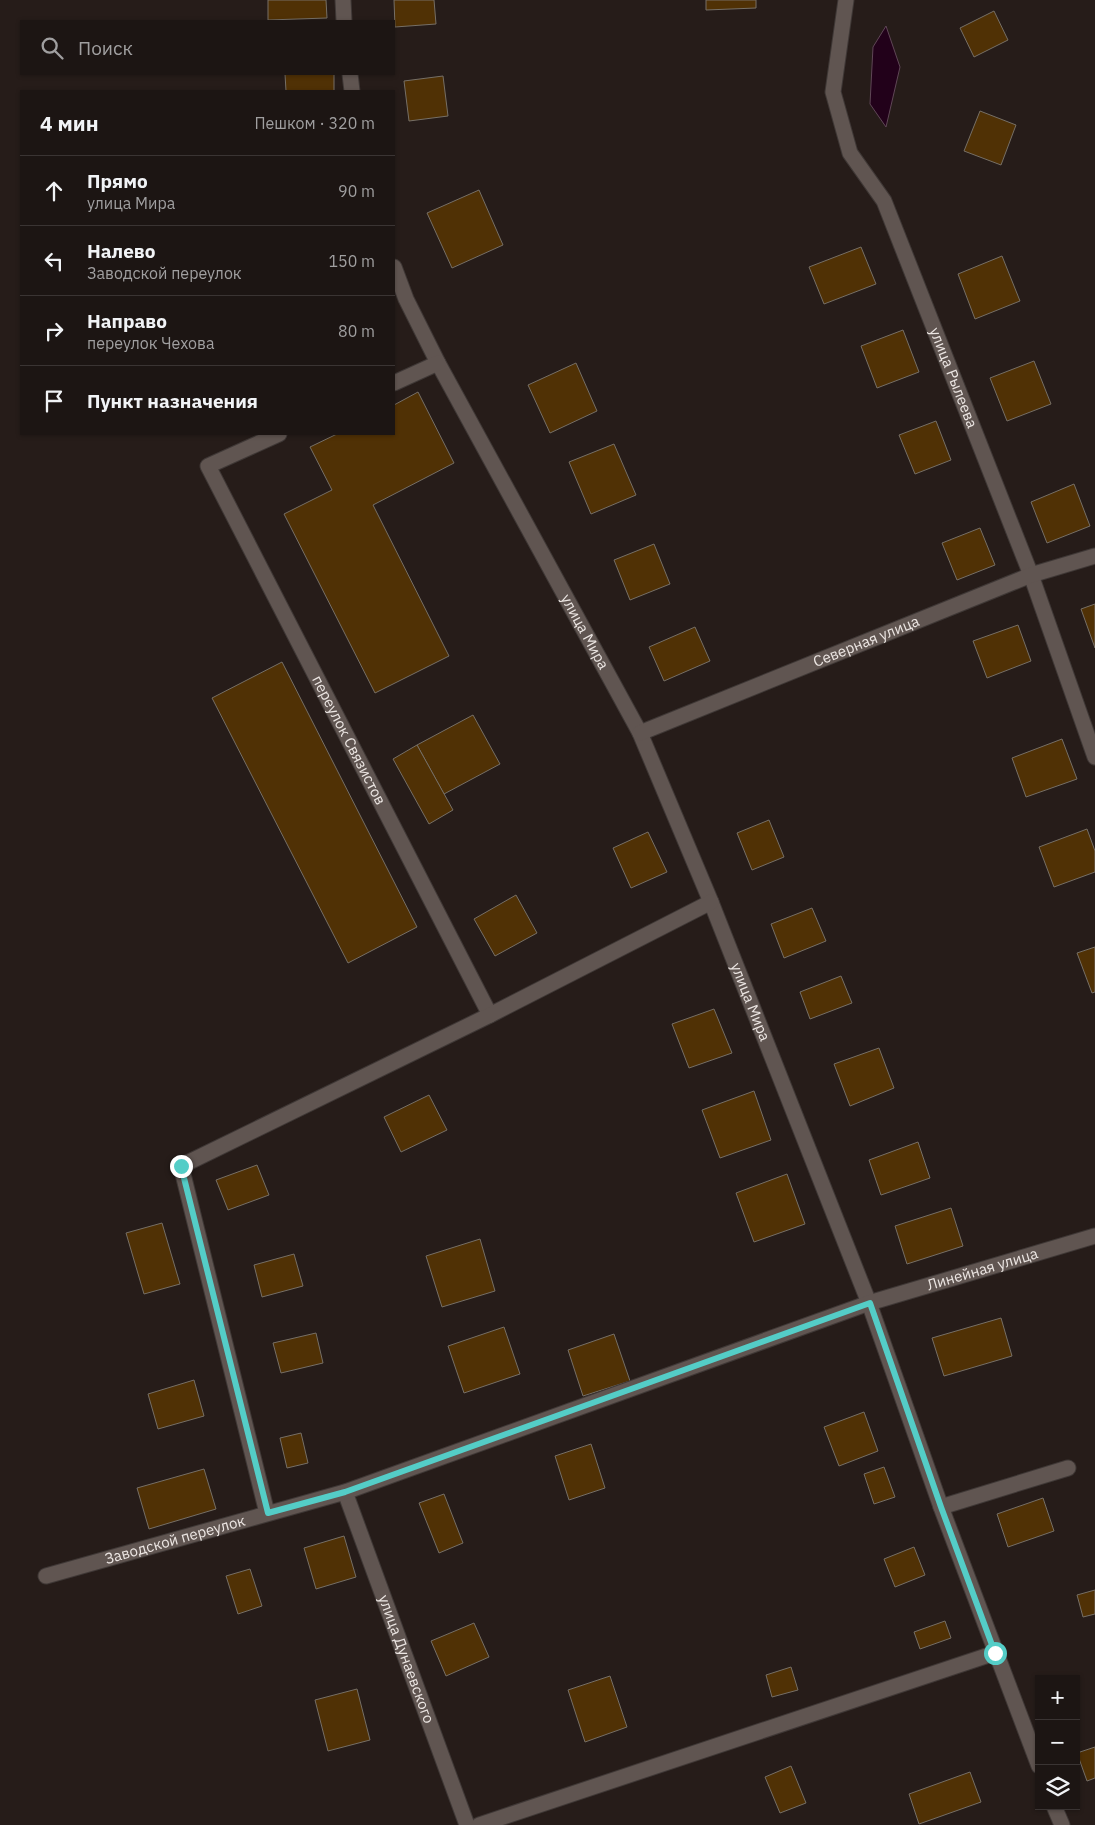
<!DOCTYPE html>
<html lang="ru">
<head>
<meta charset="utf-8">
<style>
  :root { --surface:#1c1513; --page:#292221; --text:#f1f3f6; --muted:#a09fa0; --line:#3a3433 }
  body { margin:0; font-family:"IBM Plex Sans",sans-serif; background:var(--page); color:var(--text) }
  .controls { position:absolute; right:15px; bottom:15px; display:grid; overflow:hidden; border-radius:0px; box-shadow:0 1px 4px #0004 }
  .controls button { width:45px; height:45px; display:grid; place-items:center; padding:0; border:0; border-bottom:1px solid var(--line); background:var(--surface); color:var(--text); font:25px sans-serif }
  .stop { position:absolute; width:15px; height:15px; margin:-11px; border:4px solid #54cdc7; border-radius:50%; background:#fff }
  .stop.end { background:#54cdc7; border-color:#fff; box-shadow:0 1px 5px #0008 }
  .list { margin:0; padding:0; list-style:none }
  h2 { display:flex; justify-content:space-between; align-items:center; height:65px; margin:0; padding:0 20px; font-size:21px }
  h2 small { font-size:16px; font-weight:400; color:var(--muted) }
  .list li { display:grid; grid-template-columns:32px 1fr auto; gap:15px; align-items:center; box-sizing:border-box; height:70px; padding:0 20px; border-top:1px solid var(--line) }
  .list b { display:block; font-size:19px; white-space:nowrap }
  .list p { margin:0; font-size:16px; white-space:nowrap; color:var(--muted) }
  .list em { font-size:16px; font-style:normal; color:var(--muted) }
  .icon { flex:none; width:28px; height:28px; fill:none; stroke:currentColor; stroke-width:2; stroke-linecap:round; stroke-linejoin:round }
  .map { position:relative; flex:none; width:1095px; height:1825px; overflow:hidden }
  .search { position:absolute; background:var(--surface); box-shadow:0 1px 4px #0004; left:20px; top:20px; width:375px; height:55px; display:flex; align-items:center; gap:12px; box-sizing:border-box; padding:0 18px; border-radius:0px; color:var(--muted); font-size:19px }
  .panel { position:absolute; background:var(--surface); box-shadow:0 1px 4px #0004; left:20px; top:90px; width:375px; height:345px; border-radius:0px }
  .map>svg:first-child { display:block }
  .water { fill:#22011a; stroke:#5f4656 }
  .building { fill:#503105; stroke:#766f66 }
  .lines { fill:none; stroke-linecap:round; stroke-linejoin:round }
  .minor-casing { stroke:#3f3836; stroke-width:17 }
  .minor { stroke:#605551; stroke-width:15 }
  .route { stroke:#54cdc7; stroke-width:6 }
  .labels { text-anchor:middle; stroke-width:4.5; stroke-linejoin:round; paint-order:stroke }
  .street-label { font-size:15px; fill:#ece6e3; stroke:#1c1310 }
</style>
</head>
<body>
<div class="map">
<svg width="1095" height="1825" viewBox="0 0 1095 1825">
  <rect width="100%" height="100%" fill="#261c19"/>
  <polygon class="water" points="886,26 900,67 886,127 870,104 873,47"/>
  <g class="building">
    <polygon points="268,0 326,0 327,18 268,20"/>
    <polygon points="394,0 434,0 436,24 395,27"/>
    <polygon points="706,0 756,0 756,8 706,10"/>
    <polygon points="994,11 1008,40 974,57 960,28"/>
    <polygon points="285,74 334,74 334,91 286,91"/>
    <polygon points="443,76 448,116 409,121 404,81"/>
    <polygon points="980,111 1016,125 1001,165 964,151"/>
    <polygon points="479,190 503,245 452,268 427,213"/>
    <polygon points="861,247 876,284 824,304 809,267"/>
    <polygon points="1002,256 1020,301 975,319 958,274"/>
    <polygon points="903,330 919,372 877,388 861,346"/>
    <polygon points="1034,361 1051,404 1007,421 990,378"/>
    <polygon points="576,363 597,411 550,433 528,385"/>
    <polygon points="418,392 454,463 373,505 449,656 375,693 284,514 332,490 310,447 337,434 394,434 394,405"/>
    <polygon points="936,421 951,460 915,474 899,435"/>
    <polygon points="614,444 636,495 591,514 569,462"/>
    <polygon points="1074,484 1090,526 1047,543 1031,502"/>
    <polygon points="980,528 995,565 957,580 942,543"/>
    <polygon points="654,544 670,584 630,600 614,560"/>
    <polygon points="1095,604 1095,648 1081,609"/>
    <polygon points="1018,625 1031,661 987,678 973,641"/>
    <polygon points="695,627 710,661 664,681 649,647"/>
    <polygon points="282,662 417,927 348,963 212,698"/>
    <polygon points="473,715 500,764 444,794 417,745"/>
    <polygon points="1062,739 1077,779 1026,797 1012,758"/>
    <polygon points="417,745 453,810 429,824 393,759"/>
    <polygon points="769,820 784,857 752,870 737,833"/>
    <polygon points="1087,829 1095,851 1095,872 1054,887 1039,847"/>
    <polygon points="648,832 667,872 631,888 613,848"/>
    <polygon points="516,895 537,933 495,956 474,919"/>
    <polygon points="812,908 826,941 784,958 771,924"/>
    <polygon points="1095,947 1095,992 1092,993 1077,953"/>
    <polygon points="841,976 852,1003 810,1019 800,992"/>
    <polygon points="714,1009 732,1053 689,1068 672,1024"/>
    <polygon points="879,1048 894,1088 850,1106 834,1064"/>
    <polygon points="754,1091 771,1140 720,1158 702,1110"/>
    <polygon points="429,1095 447,1130 401,1152 384,1117"/>
    <polygon points="918,1142 930,1178 881,1195 869,1160"/>
    <polygon points="257,1165 269,1195 228,1210 216,1180"/>
    <polygon points="787,1174 805,1224 754,1242 736,1193"/>
    <polygon points="951,1208 963,1246 907,1264 895,1226"/>
    <polygon points="162,1223 180,1284 144,1294 126,1233"/>
    <polygon points="480,1239 495,1291 442,1307 426,1256"/>
    <polygon points="294,1254 303,1286 262,1297 254,1265"/>
    <polygon points="1001,1318 1012,1356 944,1376 932,1338"/>
    <polygon points="504,1327 520,1374 464,1393 448,1346"/>
    <polygon points="316,1333 323,1363 281,1373 273,1343"/>
    <polygon points="614,1334 630,1381 583,1396 568,1350"/>
    <polygon points="194,1380 204,1416 158,1429 148,1394"/>
    <polygon points="864,1412 878,1451 839,1466 824,1427"/>
    <polygon points="301,1433 308,1463 287,1468 280,1438"/>
    <polygon points="591,1444 605,1488 569,1500 555,1456"/>
    <polygon points="884,1467 895,1497 874,1504 864,1474"/>
    <polygon points="204,1469 216,1509 149,1529 137,1488"/>
    <polygon points="444,1494 463,1543 439,1553 419,1503"/>
    <polygon points="1043,1498 1054,1531 1008,1547 997,1514"/>
    <polygon points="344,1536 356,1577 316,1589 304,1548"/>
    <polygon points="914,1547 925,1575 895,1587 884,1559"/>
    <polygon points="250,1569 262,1606 238,1614 226,1576"/>
    <polygon points="1095,1590 1095,1614 1083,1617 1077,1595"/>
    <polygon points="945,1621 951,1638 920,1649 914,1632"/>
    <polygon points="474,1623 489,1657 446,1676 431,1641"/>
    <polygon points="791,1667 798,1690 772,1697 766,1675"/>
    <polygon points="610,1676 627,1727 585,1742 568,1690"/>
    <polygon points="357,1689 370,1740 328,1751 315,1700"/>
    <polygon points="1095,1747 1095,1778 1087,1781 1077,1753"/>
    <polygon points="791,1766 806,1803 780,1813 765,1777"/>
    <polygon points="970,1772 981,1802 919,1824 909,1794"/>
  </g>
  <g class="lines">
    <g class="minor-casing">
      <g id="minor">
        <polyline points="343,0 344,21"/>
        <path id="s1" d="M846,0L833,92L850,153L884,201L1031,575L1095,757"/>
        <polyline points="350,74 352,91"/>
        <path id="s2" d="M394,267L406,299L438,363L640,733L711,902L869,1303L941,1507L1039,1766"/>
        <polyline points="394,383 438,363"/>
        <path id="s3" d="M279,434L208,466L490,1015"/>
        <path id="s4" d="M640,733L1031,575L1095,556"/>
        <path id="s5" d="M345,1492L467,1825"/>
        <polyline points="941,1507 1068,1468"/>
        <polyline points="267,1513 181,1166 490,1015 711,902"/>
        <path id="s6" d="M46,1576L345,1492L869,1303L1095,1236"/>
        <polyline points="1054,1806 1062,1825"/>
        <polyline points="479,1825 995,1653"/>
      </g>
    </g>
    <use href="#minor" class="minor"/>
  </g>
  <g class="lines">
    <polyline class="route" points="181,1166 268,1513 345,1492 870,1303 941,1507 995,1653"/>
  </g>
  <g class="labels">
    <g class="street-label">
      <text dy="5" stroke="none"><textPath href="#s1" startOffset="405">улица Рылеева</textPath></text>
      <text dy="5" stroke="none"><textPath href="#s2" startOffset="412">улица Мира</textPath></text>
      <text dy="5" stroke="none"><textPath href="#s4" startOffset="244">Северная улица</textPath></text>
      <text dy="5" stroke="none"><textPath href="#s3" startOffset="386">переулок Связистов</textPath></text>
      <text dy="5" stroke="none"><textPath href="#s2" startOffset="818">улица Мира</textPath></text>
      <text dy="5" stroke="none"><textPath href="#s6" startOffset="986">Линейная улица</textPath></text>
      <text dy="5" stroke="none"><textPath href="#s6" startOffset="134">Заводской переулок</textPath></text>
      <text dy="5" stroke="none"><textPath href="#s5" startOffset="178">улица Дунаевского</textPath></text>
    </g>
  </g>
</svg>
<div class="controls">
<button>+</button>
<button>−</button>
<button><svg class="icon" aria-label="layers" viewBox="0 0 24 24"><path d="M12 4l9 5-9 5-9-5zM3 14l9 5 9-5"/></svg></button>
</div>
<div class="stop" style="left:995px;top:1653px"></div>
<div class="stop end" style="left:181px;top:1166px"></div>
<div class="search"><svg class="icon" aria-label="search" viewBox="0 0 24 24"><circle cx="10" cy="10" r="6"/><path d="M15 15l6 6"/></svg>Поиск</div>
<section class="panel">
<h2>4 мин<small>Пешком · 320 m</small></h2>
<ul class="list">
<li><svg class="icon" aria-label="ahead" viewBox="0 0 24 24"><path d="M12 20V5M6 11l6-6 6 6"/></svg><div><b>Прямо</b><p>улица Мира</p></div><em>90 m</em></li>
<li><svg class="icon" aria-label="left" viewBox="0 0 24 24"><path d="M17 20v-9H6M10 6l-5 5 5 5"/></svg><div><b>Налево</b><p>Заводской переулок</p></div><em>150 m</em></li>
<li><svg class="icon" aria-label="right" viewBox="0 0 24 24"><path d="M7 20v-9h11M14 6l5 5-5 5"/></svg><div><b>Направо</b><p>переулок Чехова</p></div><em>80 m</em></li>
<li><svg class="icon" aria-label="arrive" viewBox="0 0 24 24"><path d="M6 21V4h12l-3 4 3 4H6"/></svg><div><b>Пункт назначения</b></div></li>
</ul>
</section>
</div>
</body>
</html>
